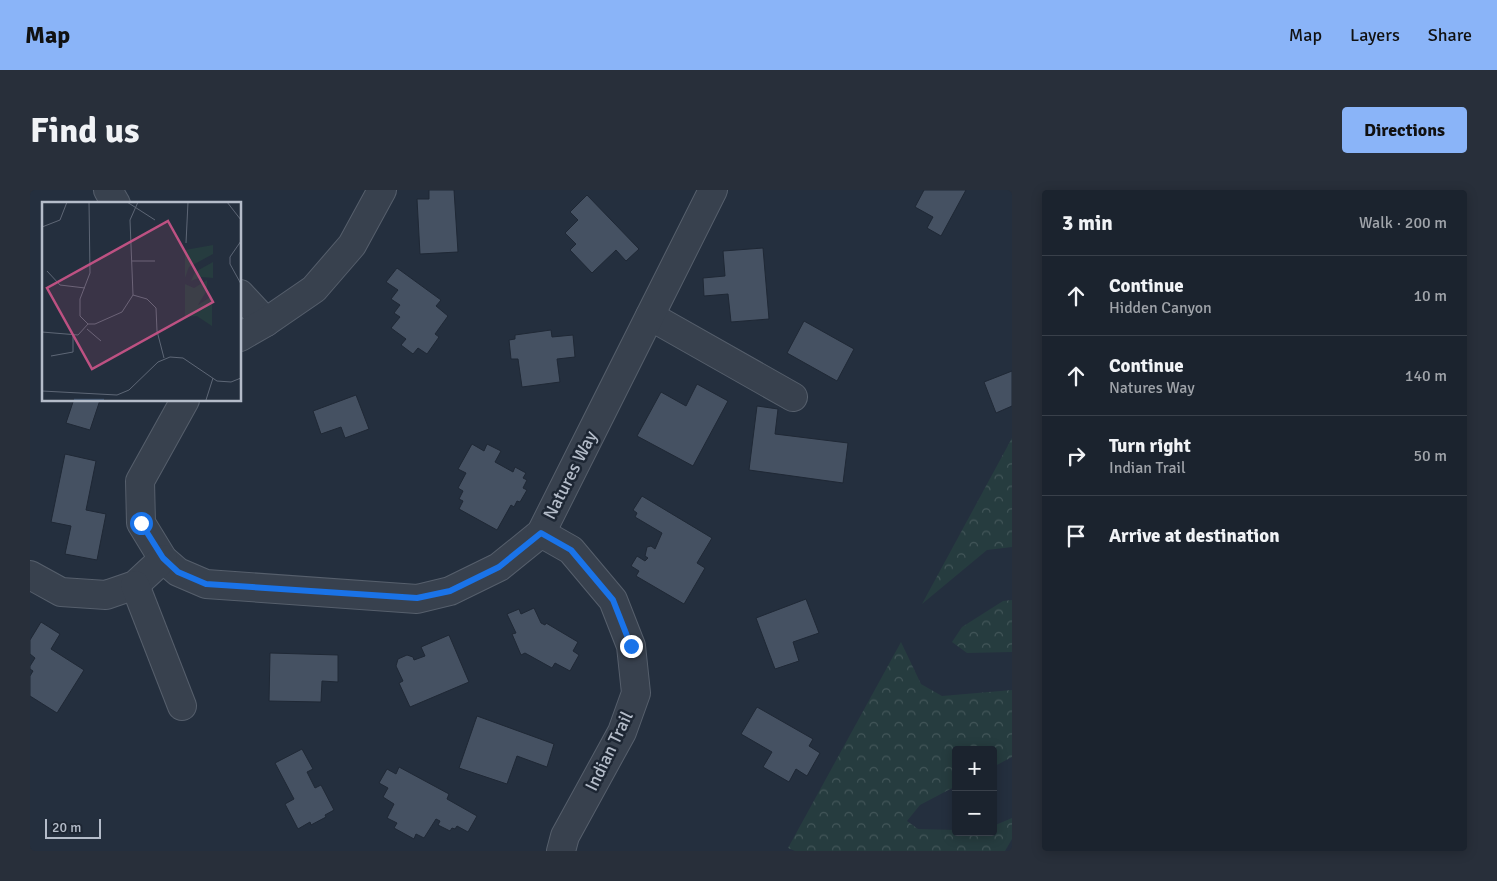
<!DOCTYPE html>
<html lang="en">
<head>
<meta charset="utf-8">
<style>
  :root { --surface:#1b232e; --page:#282f3a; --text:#f1f3f6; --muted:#a0a4aa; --line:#39404a; --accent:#8ab4f8 }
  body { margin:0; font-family:Signika,sans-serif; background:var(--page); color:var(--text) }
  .controls { position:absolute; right:15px; bottom:15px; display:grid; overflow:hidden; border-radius:5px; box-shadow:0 2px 12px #0003 }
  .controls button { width:45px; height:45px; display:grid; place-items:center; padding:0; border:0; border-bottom:1px solid var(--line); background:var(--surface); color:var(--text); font:25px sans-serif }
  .scale { position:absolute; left:15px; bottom:12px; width:56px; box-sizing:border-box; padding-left:5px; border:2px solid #b4bcc9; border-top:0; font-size:14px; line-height:18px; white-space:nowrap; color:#b4bcc9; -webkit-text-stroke:4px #1d2633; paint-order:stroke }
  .stop { position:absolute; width:15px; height:15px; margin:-11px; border:4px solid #1a73e8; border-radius:50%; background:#fff }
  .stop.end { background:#1a73e8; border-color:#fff; box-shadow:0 1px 5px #0008 }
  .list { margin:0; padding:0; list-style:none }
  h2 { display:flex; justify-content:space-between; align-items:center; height:65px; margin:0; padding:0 20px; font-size:21px }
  h2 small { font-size:16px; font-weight:400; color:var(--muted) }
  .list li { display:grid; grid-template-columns:32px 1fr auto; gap:15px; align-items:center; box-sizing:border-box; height:80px; padding:0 20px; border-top:1px solid var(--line) }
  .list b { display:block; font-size:19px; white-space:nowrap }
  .list p { margin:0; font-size:16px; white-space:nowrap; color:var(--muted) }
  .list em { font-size:16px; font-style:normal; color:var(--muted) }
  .icon { flex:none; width:28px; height:28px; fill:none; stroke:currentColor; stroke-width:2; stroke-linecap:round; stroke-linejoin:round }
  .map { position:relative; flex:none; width:982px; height:661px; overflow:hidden; border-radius:5px }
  header { display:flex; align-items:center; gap:30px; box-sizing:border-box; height:70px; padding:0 25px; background:var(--accent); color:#111 }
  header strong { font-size:24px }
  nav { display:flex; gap:28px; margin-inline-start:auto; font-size:18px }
  .intro { display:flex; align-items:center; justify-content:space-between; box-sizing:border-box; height:120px; padding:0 30px }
  h1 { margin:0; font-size:35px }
  .button { padding:12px 22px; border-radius:5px; background:var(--accent); color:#111; font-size:18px; font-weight:700 }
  main { display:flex; gap:30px; padding:0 30px }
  aside { flex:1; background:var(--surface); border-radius:5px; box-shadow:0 2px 12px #0003 }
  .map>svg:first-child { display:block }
  .forest { fill:url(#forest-crowns) }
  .building { fill:#455162; stroke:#1f2835 }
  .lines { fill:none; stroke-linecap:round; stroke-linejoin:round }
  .minor-casing { stroke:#565f6c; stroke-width:30 }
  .minor { stroke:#38414e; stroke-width:28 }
  .route { stroke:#1a73e8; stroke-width:6 }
  .labels { text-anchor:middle; stroke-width:5; stroke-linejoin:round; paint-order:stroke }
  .street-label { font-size:18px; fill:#b4bcc9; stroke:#1d2633 }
  .inset-river { fill:none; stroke:#394c67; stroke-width:2.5 }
  .inset-road { fill:none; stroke:#5e6776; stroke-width:1 }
  .view { fill:#bd5182; fill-opacity:0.15; stroke:#bd5182; stroke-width:2.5 }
  .inset-edge { fill:none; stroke:#b4bcc9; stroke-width:2.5 }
</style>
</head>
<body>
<header>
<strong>Map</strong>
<nav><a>Map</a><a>Layers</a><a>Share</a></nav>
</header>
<div class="intro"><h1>Find us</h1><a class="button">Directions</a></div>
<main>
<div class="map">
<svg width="982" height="661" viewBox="0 0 982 661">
  <defs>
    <pattern id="forest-crowns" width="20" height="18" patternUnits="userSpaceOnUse" patternTransform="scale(1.25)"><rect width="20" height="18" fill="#263c3f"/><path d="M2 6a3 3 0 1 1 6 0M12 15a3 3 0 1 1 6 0" fill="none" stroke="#435659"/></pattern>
  </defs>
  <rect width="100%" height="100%" fill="#242f3e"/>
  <g class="forest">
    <polygon points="982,248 982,357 957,360 892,414"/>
    <polygon points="982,410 982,462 937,463 922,452 932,437 973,411"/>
    <polygon points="871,452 891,494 912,506 982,500 982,567 963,577 963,560 926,560 926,596 890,615 877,631 888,639 926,640 926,642 963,642 963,636 982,628 982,649 975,661 765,661 758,658"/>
  </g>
  <g class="building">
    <polygon points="399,0 424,0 428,62 390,64 387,9 399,9"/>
    <polygon points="894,0 936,0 911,46 897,38 903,27 885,17"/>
    <polygon points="557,5 609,59 596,71 586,60 562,83 540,60 546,54 535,43 548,30 540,22"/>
    <polygon points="733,58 739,129 701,132 698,104 674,106 673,88 695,86 693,61"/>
    <polygon points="367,78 411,110 406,116 418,126 405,144 409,147 397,164 388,158 383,164 371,155 376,149 361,138 370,127 364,123 370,115 361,109 368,100 356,92"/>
    <polygon points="774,131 824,159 807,191 757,163"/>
    <polygon points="521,140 522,147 543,145 545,167 527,169 530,192 492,197 488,169 481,169 479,150 485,149 485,145"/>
    <polygon points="982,181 982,216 966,223 954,192"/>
    <polygon points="667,194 698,211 663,276 607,246 631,202 656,216"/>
    <polygon points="326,205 339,239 315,248 311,237 291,244 283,221"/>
    <polygon points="37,210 70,210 60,240 36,233 43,212"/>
    <polygon points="727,216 748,219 745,244 818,253 813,293 719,280"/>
    <polygon points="442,254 454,261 457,254 471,261 465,272 483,282 485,277 496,283 493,288 497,290 493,298 497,300 490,312 487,311 484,317 481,315 467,340 429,319 433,311 429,309 433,301 428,298 436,283 428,279"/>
    <polygon points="35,264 66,271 56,320 76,324 67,370 35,364 41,336 21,332"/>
    <polygon points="612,306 682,348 667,373 675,378 654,414 606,386 609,381 601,376 607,366 615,371 618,368 615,366 617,357 621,356 625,359 632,343 605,327 607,323 603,320"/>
    <polygon points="776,409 789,443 763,452 769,471 745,479 726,428"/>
    <polygon points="504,418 511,433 515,435 516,433 548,452 543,461 549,465 540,481 525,473 522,478 495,463 491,465 482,444 486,443 477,424 489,419 491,424"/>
    <polygon points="11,432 30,444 21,459 54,480 27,523 0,506 0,486 3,481 0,479 0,476 5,468 0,464 0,450"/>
    <polygon points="419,445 439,492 380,517 369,493 373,491 366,476 368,469 377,465 383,467 384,470 395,466 391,457"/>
    <polygon points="240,463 308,465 308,492 292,491 291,512 239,511"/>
    <polygon points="727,517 783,549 779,556 790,563 777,586 766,579 759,592 733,577 742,562 711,544"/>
    <polygon points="447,526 524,554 517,577 487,566 477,594 429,578"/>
    <polygon points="272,559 283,579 277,582 285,598 291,595 304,620 295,625 296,627 281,635 280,632 268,639 255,614 264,609 245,573"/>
    <polygon points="369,577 419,604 417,609 447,626 438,642 427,636 425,639 422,638 420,641 408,635 410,631 406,629 394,648 386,644 384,649 364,638 367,633 357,628 364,614 353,607 358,598 349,593 357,579 366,584"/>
  </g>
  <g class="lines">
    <g class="minor-casing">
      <g id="minor">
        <polyline points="78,0 86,14"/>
        <polyline points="210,104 236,132"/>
        <polyline points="620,126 763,207"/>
        <polyline points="210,147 236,132 284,99 322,55 352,0"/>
        <polyline points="155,210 110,291 111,333 133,369 148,382 176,394 387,409 420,401 469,377 511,343 683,0"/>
        <polyline points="511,343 541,360 583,410 601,456 606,503 592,542 535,646 531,661"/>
        <polyline points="0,385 31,402 76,405 105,395 133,369"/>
        <polyline points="105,395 152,516"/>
      </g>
    </g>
    <use href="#minor" class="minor"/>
  </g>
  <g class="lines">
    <polyline class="route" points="111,333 133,368 148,382 176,394 387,408 420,401 469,377 511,343 541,360 583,410 601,456"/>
  </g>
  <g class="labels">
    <g class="street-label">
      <text transform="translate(540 285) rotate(-63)" y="6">Natures Way</text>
      <text transform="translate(579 561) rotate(-64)" y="6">Indian Trail</text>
    </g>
  </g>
  <g transform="translate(12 12)">
    <rect width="199" height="199" fill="#242f3e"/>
    <path d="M171,43V52L147,65L143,76V48ZM171,60V76L159,75L149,79L153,70ZM165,78V88L156,103L170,94V124L155,114L143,115V82L152,86Z" fill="#263c3f"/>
    <path class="inset-river" d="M32,198H62"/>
    <path class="inset-road" d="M85,0L113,18M185,0L199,18M0,25L18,18L25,0M199,39L188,55V62L199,82M144,41L146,0M90,59H113M5,69L18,83L43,86M91,93L105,97L114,106L115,129L122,156M46,122H53L80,110L91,93L88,18L96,0M46,122L38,114V97L48,71L47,0M45,127L59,139M0,130L36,133L46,122M9,154L31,150V133M0,189L75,193L87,188L116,160L128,155L141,156L175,179L189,180L199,176M164,198L171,176"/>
    <path class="view" d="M126,19L171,100L50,167L5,86Z"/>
    <rect width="199" height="199" class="inset-edge"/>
  </g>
</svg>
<div class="controls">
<button>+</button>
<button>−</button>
</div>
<div class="scale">20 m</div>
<div class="stop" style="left:111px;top:333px"></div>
<div class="stop end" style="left:601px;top:456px"></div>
</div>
<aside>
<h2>3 min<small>Walk · 200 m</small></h2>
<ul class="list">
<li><svg class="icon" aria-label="ahead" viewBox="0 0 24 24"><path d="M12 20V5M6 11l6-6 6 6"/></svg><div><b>Continue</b><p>Hidden Canyon</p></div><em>10 m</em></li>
<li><svg class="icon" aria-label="ahead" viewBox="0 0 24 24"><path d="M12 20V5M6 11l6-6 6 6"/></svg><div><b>Continue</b><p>Natures Way</p></div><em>140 m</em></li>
<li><svg class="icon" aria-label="right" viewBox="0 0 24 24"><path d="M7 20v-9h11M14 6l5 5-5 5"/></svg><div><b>Turn right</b><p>Indian Trail</p></div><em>50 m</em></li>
<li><svg class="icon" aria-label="arrive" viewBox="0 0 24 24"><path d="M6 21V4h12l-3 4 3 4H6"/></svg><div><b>Arrive at destination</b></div></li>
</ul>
</aside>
</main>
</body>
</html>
